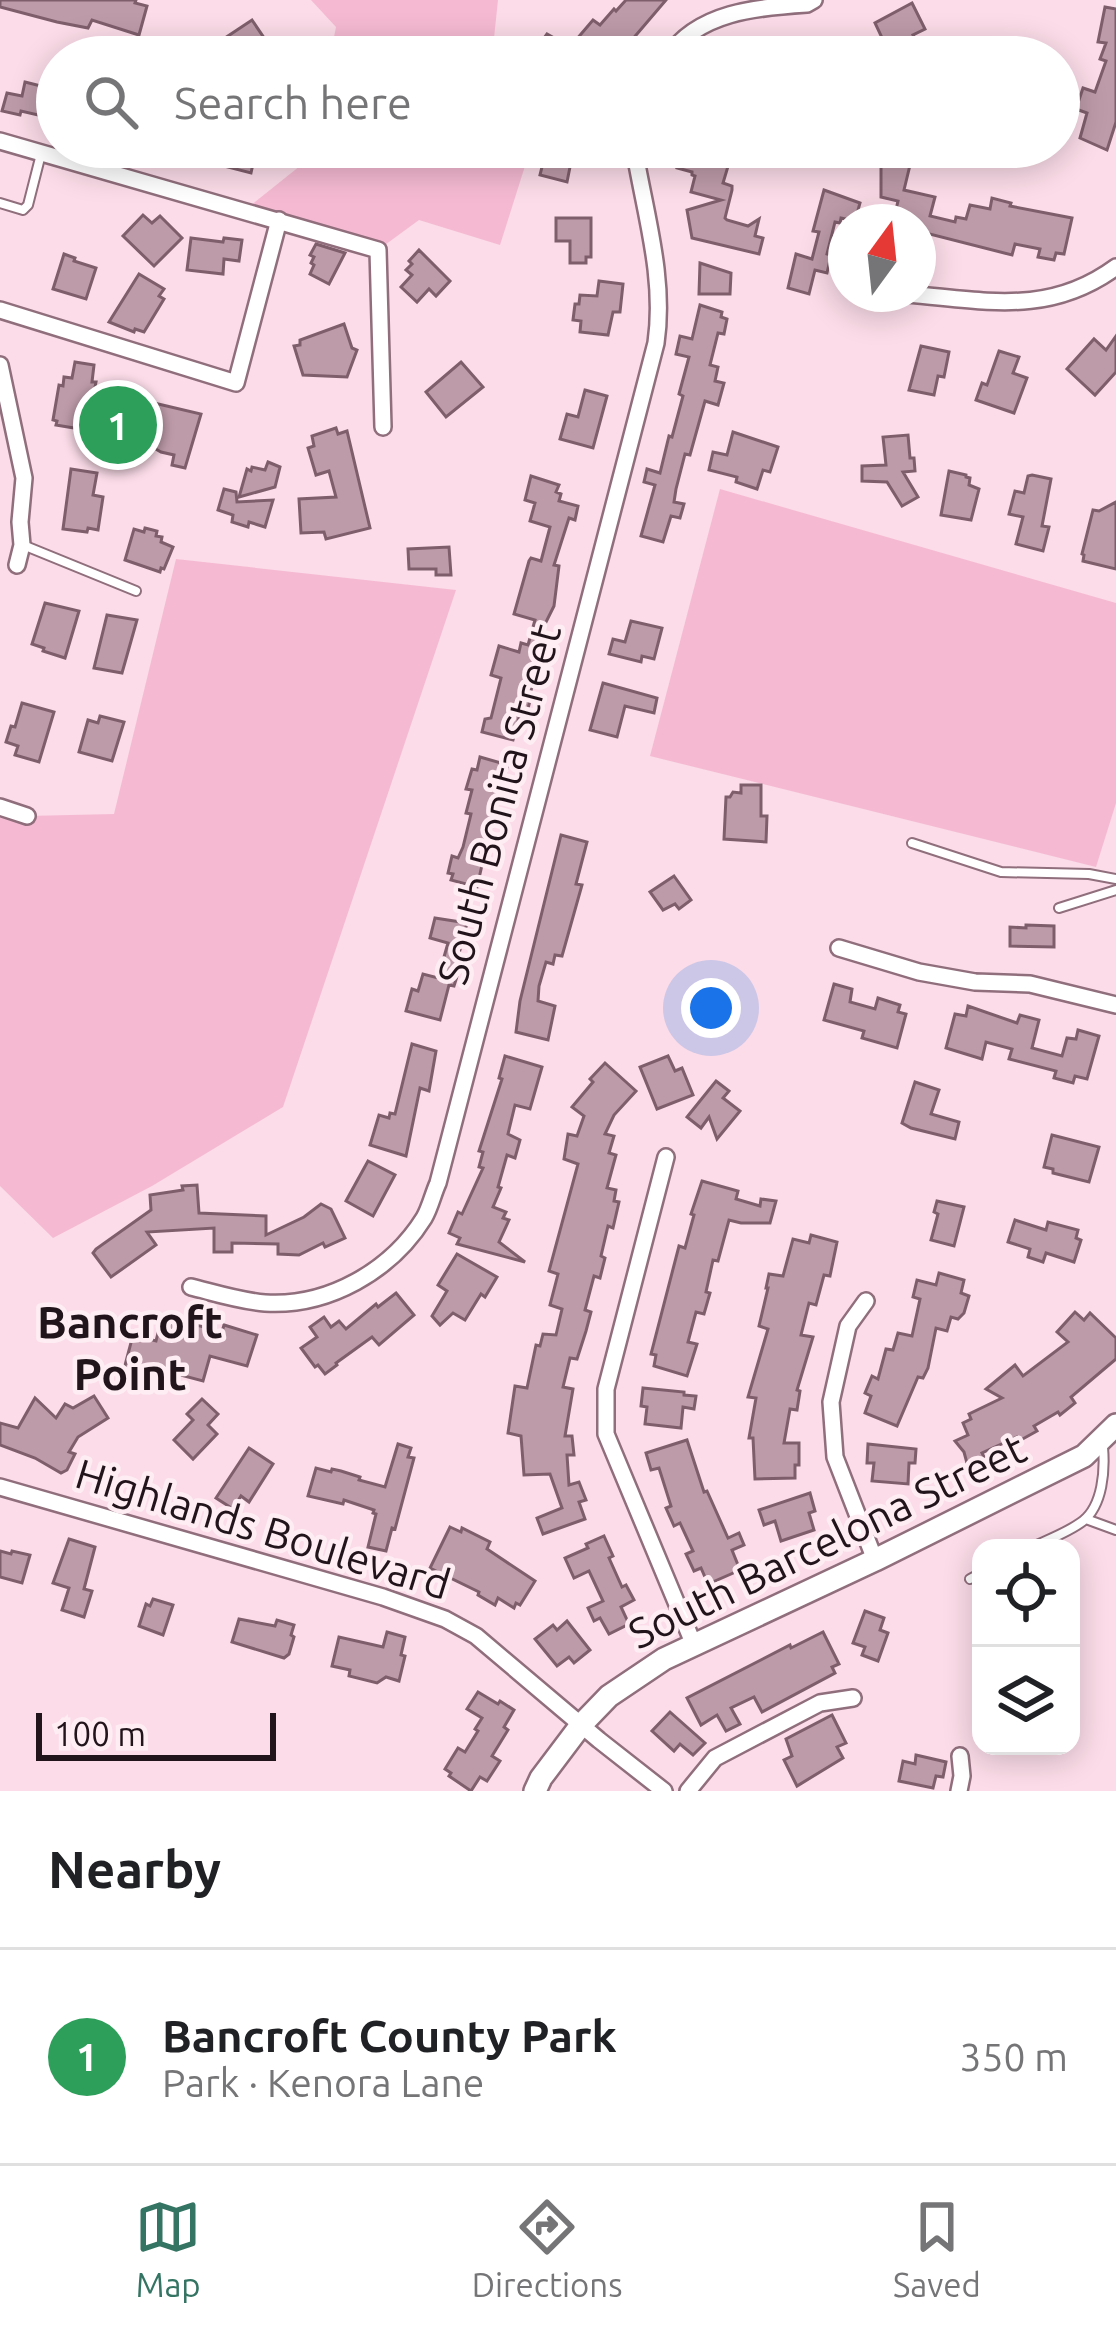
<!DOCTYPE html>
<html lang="en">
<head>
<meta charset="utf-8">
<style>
  :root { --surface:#fff; --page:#f6f6f6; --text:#202124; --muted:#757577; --line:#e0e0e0; --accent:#347462 }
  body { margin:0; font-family:Ubuntu,sans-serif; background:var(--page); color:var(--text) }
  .controls { position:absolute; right:36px; bottom:36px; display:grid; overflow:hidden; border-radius:24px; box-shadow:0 6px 30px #0003 }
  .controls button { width:108px; height:108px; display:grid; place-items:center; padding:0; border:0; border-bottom:3px solid var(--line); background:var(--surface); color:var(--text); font:60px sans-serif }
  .compass { position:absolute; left:828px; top:204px; width:108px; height:108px; border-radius:50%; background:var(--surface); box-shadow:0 6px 30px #0003; rotate:15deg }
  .scale { position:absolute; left:36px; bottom:30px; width:240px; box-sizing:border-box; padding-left:12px; border:6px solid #21141a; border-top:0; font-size:33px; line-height:42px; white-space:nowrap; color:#21141a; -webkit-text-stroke:9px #feeef4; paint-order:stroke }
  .you { position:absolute; left:711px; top:1008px; width:42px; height:42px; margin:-30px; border:9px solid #fff; border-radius:50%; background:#1a73e8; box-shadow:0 0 0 18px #1a73e833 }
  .badge { display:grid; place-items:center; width:78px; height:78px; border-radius:50%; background:var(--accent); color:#fff; font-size:39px; font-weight:700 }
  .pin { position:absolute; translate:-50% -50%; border:6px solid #fff; box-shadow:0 3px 12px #0006 }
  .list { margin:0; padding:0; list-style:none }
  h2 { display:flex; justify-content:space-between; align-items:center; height:156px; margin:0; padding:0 48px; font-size:51px }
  h2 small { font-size:39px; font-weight:400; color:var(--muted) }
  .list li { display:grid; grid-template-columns:78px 1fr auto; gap:36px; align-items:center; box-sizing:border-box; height:216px; padding:0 48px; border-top:3px solid var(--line) }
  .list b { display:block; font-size:45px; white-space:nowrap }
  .list p { margin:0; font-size:39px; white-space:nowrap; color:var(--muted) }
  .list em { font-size:39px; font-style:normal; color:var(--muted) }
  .icon { flex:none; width:66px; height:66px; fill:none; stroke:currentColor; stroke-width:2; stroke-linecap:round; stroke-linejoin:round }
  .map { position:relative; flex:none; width:1116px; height:1791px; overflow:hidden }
  .search { position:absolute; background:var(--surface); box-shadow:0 6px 30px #0003; left:36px; right:36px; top:36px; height:132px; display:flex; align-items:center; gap:30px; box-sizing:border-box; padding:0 42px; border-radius:66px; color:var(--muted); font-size:45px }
  .sheet { height:372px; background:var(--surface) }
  nav { display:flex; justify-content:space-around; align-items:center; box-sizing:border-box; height:168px; border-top:3px solid var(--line); background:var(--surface); font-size:33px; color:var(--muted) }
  nav a { display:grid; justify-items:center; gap:6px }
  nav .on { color:var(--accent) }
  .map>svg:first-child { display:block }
  .grass { fill:#f5bad2 }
  .building { fill:#be9ba9; stroke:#7f5e6c; stroke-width:3 }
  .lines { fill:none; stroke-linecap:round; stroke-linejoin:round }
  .lane-casing { stroke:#906e7c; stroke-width:12 }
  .street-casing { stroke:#906e7c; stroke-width:20 }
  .secondary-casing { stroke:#906e7c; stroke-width:26 }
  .lane { stroke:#fff; stroke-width:8 }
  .street { stroke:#fff; stroke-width:15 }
  .secondary { stroke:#fff; stroke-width:21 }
  .labels { text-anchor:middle; stroke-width:9; stroke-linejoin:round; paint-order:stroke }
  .street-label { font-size:42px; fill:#21141a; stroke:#feeef4 }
  .neighbourhood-label { font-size:45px; font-weight:bold; fill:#21141a; stroke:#feeef4 }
</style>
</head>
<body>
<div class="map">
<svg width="1116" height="1791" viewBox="0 0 1116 1791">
  <rect width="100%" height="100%" fill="#fbdce8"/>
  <g class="grass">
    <polygon points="311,0 498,0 492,57 330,57 336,27"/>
    <polygon points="312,147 531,147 500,245 419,220 378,250 245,210 310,158"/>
    <polygon points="720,489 1116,603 1116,803 1096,867 650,756"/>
    <polygon points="176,559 456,590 283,1107 152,1186 53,1238 0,1186 0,808 27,816 114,814"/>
  </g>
  <g class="building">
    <polygon points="0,0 136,0 135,3 147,6 139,35 92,20 88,28 57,22 0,7"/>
    <polygon points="626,0 666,0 631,41 628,38 622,44 618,41 605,57 530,57 547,34 570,47 593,20 600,25 614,9 616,11"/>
    <polygon points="912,3 925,29 913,35 916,41 901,49 898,43 891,46 887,38 883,40 875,23"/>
    <polygon points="1105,7 1116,9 1116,122 1107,150 1080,138 1087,113 1076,109 1083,88 1095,92 1106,61 1100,59 1106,43 1098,42"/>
    <polygon points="252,20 277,57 233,57 222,40"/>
    <polygon points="25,82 57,90 51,118 21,111 20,115 2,111 7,93 22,96"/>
    <polygon points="221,147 293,147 289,163 278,160 276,166 261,162 260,165 253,164 251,173 216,164"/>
    <polygon points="547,147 574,147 567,182 540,175"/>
    <polygon points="682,150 729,163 723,183 732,186 732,190 725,218 727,220 748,226 759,219 755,236 763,238 759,254 692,238 687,210 721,200 691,192 695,176 692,175 692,172 677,168"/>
    <polygon points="881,158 910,165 904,190 935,197 930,216 955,222 956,217 966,219 970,205 990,209 992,198 1011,203 1010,206 1072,218 1064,254 1056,253 1054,260 1038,257 1040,249 1015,244 1012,255 926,233 923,247 918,246 918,222 893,222 898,201 881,197"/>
    <polygon points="824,190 860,203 855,221 841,218 840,223 835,222 827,254 831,255 827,273 815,270 809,294 788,288 796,254 812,259 819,232 813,231"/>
    <polygon points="143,215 152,223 160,216 182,238 154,266 123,236"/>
    <polygon points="556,218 591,218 591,257 586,257 586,263 570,263 570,241 556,241"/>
    <polygon points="191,238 223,242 224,238 242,240 239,261 224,259 223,274 187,270"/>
    <polygon points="316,244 345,253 329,284 310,274 314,265 311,263 314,257 310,255"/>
    <polygon points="419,250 450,281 436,296 429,289 417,302 401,287 412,275 406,270 412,264 409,261"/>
    <polygon points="64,254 75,258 74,261 96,268 86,299 53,289"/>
    <polygon points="700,263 731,273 730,294 699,294"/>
    <polygon points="139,274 164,289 159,296 164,299 144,332 135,329 134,332 109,322"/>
    <polygon points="599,281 623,284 620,312 613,312 608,335 580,332 581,321 573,320 575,304 579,304 580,295 597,296"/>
    <polygon points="700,305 722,312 721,317 727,319 724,334 718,333 710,365 718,367 715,381 724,383 718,405 705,401 690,455 685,454 676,489 674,502 684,504 680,518 671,516 663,542 641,536 655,485 644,482 647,469 660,473 669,436 672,437 683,396 679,394 689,357 676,354 680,336 692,339"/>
    <polygon points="344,324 352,348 357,350 347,377 303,375 294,346 300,345 300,340"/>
    <polygon points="1116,336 1116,372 1095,395 1067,369 1094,339 1106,350"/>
    <polygon points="921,346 949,352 944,377 938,376 934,395 909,390"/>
    <polygon points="999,351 1019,357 1013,373 1027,378 1014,413 976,400 982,383 987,385"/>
    <polygon points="75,362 94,365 92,382 96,382 91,408 83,406 80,429 56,425 57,421 53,420 59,385 63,386 64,377 72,378"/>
    <polygon points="461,362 483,387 446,417 426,392"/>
    <polygon points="585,390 607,396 593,448 560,439 567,414 578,417"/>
    <polygon points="154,403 201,414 185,468 172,465 174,455 161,452 154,448 154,445 144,442"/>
    <polygon points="336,428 338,434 347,431 370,528 326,539 324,532 301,533 299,499 336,497 329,471 316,475 308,448 314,446 312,436"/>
    <polygon points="733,432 778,447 770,472 763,470 757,489 736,482 737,477 709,470 713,452 727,455"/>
    <polygon points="908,435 910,458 914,458 915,471 903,472 918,497 902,506 887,482 862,481 862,466 886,465 883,437"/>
    <polygon points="268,462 280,467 275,487 239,497 247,469 251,471 252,467 265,470"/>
    <polygon points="71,469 97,473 93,495 103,497 98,530 88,528 87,532 63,529"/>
    <polygon points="949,471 966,475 966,477 970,478 969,485 979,489 971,520 941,515"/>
    <polygon points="1032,475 1051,479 1042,526 1049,527 1043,551 1016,544 1023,517 1009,514 1015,491 1024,493 1028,476"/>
    <polygon points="531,476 559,485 556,492 561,494 559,501 578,506 575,520 569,518 554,565 559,566 554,606 541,632 548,634 529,697 531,697 526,716 520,714 513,740 482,732 485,719 491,718 501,678 491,675 499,646 519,652 521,643 528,645 535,620 514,614 529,561 531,558 541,561 550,527 530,521 535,503 525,500"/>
    <polygon points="224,489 236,492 237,502 273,500 265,527 249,522 248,527 232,522 233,515 218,510"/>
    <polygon points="1116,502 1116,569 1083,561 1084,555 1082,554 1093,510 1099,511"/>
    <polygon points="145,528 157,531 156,536 162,537 161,542 173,547 164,569 161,568 160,572 125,560 134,529 144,532"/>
    <polygon points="449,547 451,575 436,575 436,569 409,569 408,549"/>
    <polygon points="45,603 79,611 65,658 43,651 44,648 32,644"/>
    <polygon points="107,615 137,620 122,673 94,668"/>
    <polygon points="631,621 662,628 654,659 642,656 641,662 609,654 613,639 625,642"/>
    <polygon points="603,683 657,698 654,713 625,706 617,737 590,730"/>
    <polygon points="22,703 54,712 39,762 15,755 18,746 6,742 11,726 15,727"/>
    <polygon points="100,716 124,722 112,761 79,752 88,720 98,723"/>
    <polygon points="480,757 508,765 483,852 485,852 477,887 451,880 453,874 448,873 452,856 458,858 463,847 471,814 466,813 472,790 466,789 472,769 477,770"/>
    <polygon points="741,785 761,785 761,816 767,816 766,842 724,839 726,797 730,797 733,792 741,793"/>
    <polygon points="561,835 587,842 576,884 582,885 562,956 555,955 553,964 546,962 539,986 538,1001 555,1006 548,1040 516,1032 520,1001"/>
    <polygon points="674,876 691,900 679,909 675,904 663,910 650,892"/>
    <polygon points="435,918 467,923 456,965 460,966 458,973 454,986 449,985 440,1020 406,1011 412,989 418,991 423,974 438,978 448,943 430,938"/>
    <polygon points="1026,925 1054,926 1054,947 1010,946 1010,927 1026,928"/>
    <polygon points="834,984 852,989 850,1002 875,1009 878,998 900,1005 898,1012 906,1014 897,1048 862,1038 864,1031 824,1020"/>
    <polygon points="968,1006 1017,1023 1020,1015 1039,1020 1032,1048 1062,1056 1067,1038 1076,1039 1078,1030 1099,1036 1087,1079 1075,1076 1073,1083 1054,1078 1056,1071 1009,1059 1012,1049 986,1042 982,1059 946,1048 955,1014 966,1016"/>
    <polygon points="412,1044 436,1051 429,1091 420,1088 406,1156 370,1145 379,1115 389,1118 390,1113 395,1114"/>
    <polygon points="505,1056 542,1067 530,1109 515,1105 508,1134 520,1140 515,1158 507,1155 498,1187 501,1188 493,1207 506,1212 503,1218 509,1220 499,1242 525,1262 457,1244 460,1238 449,1233 458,1212 462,1214 483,1168 479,1167 483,1152 479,1151 502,1079 499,1078"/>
    <polygon points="668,1056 675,1071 682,1068 693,1095 657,1109 640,1067"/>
    <polygon points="605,1063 636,1091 614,1115 605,1134 614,1136 609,1153 616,1155 607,1188 616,1190 614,1201 619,1202 613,1228 608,1226 601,1256 605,1258 600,1278 594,1276 585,1310 591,1312 586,1331 577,1359 570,1358 563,1387 573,1389 565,1436 572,1436 574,1455 567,1455 569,1485 579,1482 586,1500 579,1502 585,1519 543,1534 537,1518 562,1508 550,1474 524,1475 521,1436 508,1433 515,1386 527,1388 536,1345 540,1346 543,1334 556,1335 562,1309 550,1305 558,1274 549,1271 578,1164 564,1159 568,1134 577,1136 584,1116 572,1107 593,1082 590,1079"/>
    <polygon points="716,1081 729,1091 723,1098 740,1111 717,1139 709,1117 701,1128 687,1117"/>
    <polygon points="915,1082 939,1090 931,1114 959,1122 955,1139 911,1128 902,1123"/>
    <polygon points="1052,1135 1099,1147 1089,1182 1053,1173 1053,1169 1044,1167"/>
    <polygon points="368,1161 395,1175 373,1216 346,1201"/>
    <polygon points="702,1181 738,1191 736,1199 760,1206 761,1199 776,1201 770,1223 741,1223 729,1220 718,1261 713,1260 706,1292 710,1293 704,1314 696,1312 688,1342 697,1344 687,1376 654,1366 656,1355 651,1354 679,1246 685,1248 694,1215 691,1214"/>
    <polygon points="197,1185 199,1213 266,1216 266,1235 304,1217 321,1204 331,1209 345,1238 325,1247 323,1243 299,1255 278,1254 278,1244 232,1243 232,1252 214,1252 214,1228 147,1232 156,1245 111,1277 93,1253 96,1249 151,1210 150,1195 183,1190 182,1186"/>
    <polygon points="937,1201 964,1207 954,1246 931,1240 938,1214 934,1212"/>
    <polygon points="1015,1220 1046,1230 1048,1222 1078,1230 1076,1238 1081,1240 1074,1262 1046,1253 1043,1262 1028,1257 1030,1249 1008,1242"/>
    <polygon points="811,1235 837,1242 830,1276 824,1275 816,1305 809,1303 801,1335 813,1337 797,1390 800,1391 797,1410 790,1409 784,1443 799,1443 799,1465 795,1465 795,1478 755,1479 753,1438 749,1438 756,1398 748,1397 768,1329 759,1326 768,1288 766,1288 769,1274 783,1276 793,1239 809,1243"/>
    <polygon points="457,1254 497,1277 485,1297 481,1294 465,1320 453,1313 440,1325 432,1316 447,1291 438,1285"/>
    <polygon points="939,1273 964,1280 961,1293 969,1296 964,1313 958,1319 951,1317 947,1331 936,1328 928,1368 923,1378 918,1377 897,1426 865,1413 871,1396 865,1393 872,1376 878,1379 886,1349 893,1350 898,1333 912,1336 920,1299 913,1297 917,1280 936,1285"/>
    <polygon points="396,1293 414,1315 379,1345 372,1337 336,1363 337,1365 325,1374 318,1365 315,1367 301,1348 317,1337 310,1327 324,1317 331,1327 339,1321 346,1329 376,1304 378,1307"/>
    <polygon points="1075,1312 1084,1320 1090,1313 1116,1338 1116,1359 1071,1397 1075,1403 1060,1415 1058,1412 1034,1426 1037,1431 1019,1441 1017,1437 982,1453 985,1459 968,1467 964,1452 955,1441 968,1435 963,1423 971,1419 969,1414 1002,1398 986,1389 1015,1365 1023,1376 1068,1342 1057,1332"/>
    <polygon points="167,1317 222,1332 224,1325 257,1335 247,1366 210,1356 203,1381 177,1374 175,1383 124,1369 133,1335 156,1341 160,1325 165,1326"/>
    <polygon points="643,1388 684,1392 684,1395 696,1396 694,1409 683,1407 681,1428 645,1424 647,1407 641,1406"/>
    <polygon points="94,1396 108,1418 78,1437 69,1452 75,1454 67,1470 61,1473 35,1458 0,1445 0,1423 18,1428 35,1398 56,1418 65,1404 73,1408"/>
    <polygon points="202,1399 218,1414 208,1425 217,1434 193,1459 174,1440 193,1420 187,1414"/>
    <polygon points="687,1440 704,1492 707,1491 728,1538 739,1533 744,1545 732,1550 740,1570 708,1584 701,1568 694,1571 686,1554 693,1551 680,1523 674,1526 666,1508 671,1506 659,1468 651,1470 646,1453"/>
    <polygon points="398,1444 411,1448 408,1457 414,1458 395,1529 392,1528 386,1551 368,1547 376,1514 373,1513 374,1510 344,1500 343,1504 308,1496 316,1468 331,1472 332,1469 341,1471 360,1477 359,1480 385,1487"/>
    <polygon points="868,1444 916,1449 915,1463 909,1463 908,1484 872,1481 874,1463 867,1463"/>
    <polygon points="249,1448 273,1464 249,1502 241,1496 233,1509 216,1498"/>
    <polygon points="810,1493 815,1511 809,1513 814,1530 781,1541 775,1521 764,1525 759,1510"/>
    <polygon points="450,1527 461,1532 462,1528 490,1542 487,1549 535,1581 520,1605 516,1603 514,1608 498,1598 495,1605 478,1595 479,1592 430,1568"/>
    <polygon points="604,1536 613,1556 609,1558 622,1587 626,1585 634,1600 621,1607 629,1624 609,1634 600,1618 594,1621 588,1608 603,1601 589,1571 574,1578 565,1558 588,1548 586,1544"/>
    <polygon points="69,1539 95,1547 84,1589 92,1591 84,1617 62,1610 69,1588 53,1583"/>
    <polygon points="0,1551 11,1554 12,1551 30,1555 22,1583 0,1577"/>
    <polygon points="153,1599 173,1605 163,1635 139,1626 146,1604 150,1606"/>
    <polygon points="865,1611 884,1618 880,1630 888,1633 878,1661 862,1655 865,1647 853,1643"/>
    <polygon points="239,1619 275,1626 277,1620 294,1625 291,1635 294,1637 289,1654 284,1658 232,1642"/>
    <polygon points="567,1621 590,1650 574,1663 569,1657 557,1666 535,1639 553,1625 557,1630"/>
    <polygon points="387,1632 405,1637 401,1655 405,1656 399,1681 386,1677 377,1683 349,1676 350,1670 332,1666 339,1637 383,1647"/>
    <polygon points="823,1632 839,1664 832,1667 835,1673 762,1712 754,1697 731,1708 740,1724 726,1731 717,1715 701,1725 687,1698 790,1645 791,1648"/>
    <polygon points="478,1692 498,1704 500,1701 514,1710 504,1727 508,1730 492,1756 500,1761 487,1781 480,1777 471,1791 449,1776 451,1773 445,1769 458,1748 465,1752 478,1731 475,1729 482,1718 467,1709"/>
    <polygon points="670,1712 705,1743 693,1755 680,1744 674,1751 652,1731"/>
    <polygon points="832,1715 846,1743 837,1747 843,1758 797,1786 784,1760 792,1756 786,1739"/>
    <polygon points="916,1755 946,1762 943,1777 936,1776 933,1788 899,1781 903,1761 915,1764"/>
  </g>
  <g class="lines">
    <g class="lane-casing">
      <g id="lane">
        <polyline points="0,203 23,210 28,205 41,154"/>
        <polyline points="23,545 136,591"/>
        <polyline points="912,843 1001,872 1089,874 1116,879"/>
        <polyline points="1059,908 1116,890"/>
        <polyline points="1086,1519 1116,1530"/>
        <path d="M1030,1548C1047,1540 1069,1532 1083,1521C1103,1505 1105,1470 1103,1447"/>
        <polyline points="970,1579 981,1573"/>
      </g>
    </g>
    <g class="street-casing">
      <g id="street">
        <path d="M668,57C697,12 758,7 807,4L814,0"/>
        <polyline points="0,141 378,250 383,427"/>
        <path d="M906,294C984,300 1048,317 1116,267"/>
        <polyline points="0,310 236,383 279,220"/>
        <polyline points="0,365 24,478 20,522 22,545 17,565"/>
        <polyline points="0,807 27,816"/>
        <polyline points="839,948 919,972 975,982 1030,984 1116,1005"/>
        <polyline points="666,1157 606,1389 606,1434 694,1645"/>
        <path d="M191,1287C215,1293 240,1301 265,1303C328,1307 391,1271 424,1218C430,1208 433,1194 438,1183L656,343C665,281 647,220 636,159V147"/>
        <polyline points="866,1301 848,1326 831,1402 835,1457 875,1560"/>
        <polyline points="0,1487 383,1597 445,1619 476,1636 599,1740 664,1791"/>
        <polyline points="688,1791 715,1758 820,1703 853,1698"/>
        <polyline points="959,1791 962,1776 960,1756"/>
      </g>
    </g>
    <g class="secondary-casing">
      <polyline id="secondary" points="535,1791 541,1778 581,1725 609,1696 664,1659 875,1560 1084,1456 1116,1425"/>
    </g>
    <use href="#lane" class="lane"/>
    <use href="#street" class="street"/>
    <use href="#secondary" class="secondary"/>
  </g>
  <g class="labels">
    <g class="street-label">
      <text transform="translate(499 804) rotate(-75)" y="15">South Bonita Street</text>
      <text transform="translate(263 1529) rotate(17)" y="15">Highlands Boulevard</text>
      <text transform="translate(827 1541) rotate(-26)" y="15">South Barcelona Street</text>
    </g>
    <g class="neighbourhood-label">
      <text x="130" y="1338">Bancroft<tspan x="130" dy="52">Point</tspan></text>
    </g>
  </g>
</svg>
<div class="controls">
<button><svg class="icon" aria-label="locate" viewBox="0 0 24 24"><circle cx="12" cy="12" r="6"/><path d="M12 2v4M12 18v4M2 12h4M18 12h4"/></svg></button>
<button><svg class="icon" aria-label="layers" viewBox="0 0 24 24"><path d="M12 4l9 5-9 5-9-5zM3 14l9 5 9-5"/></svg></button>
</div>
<svg class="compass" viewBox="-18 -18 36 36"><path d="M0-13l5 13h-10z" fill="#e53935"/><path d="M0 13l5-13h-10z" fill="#757577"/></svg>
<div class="scale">100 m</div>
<div class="you"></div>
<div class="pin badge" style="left:118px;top:425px;background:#2e9e5b">1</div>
<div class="search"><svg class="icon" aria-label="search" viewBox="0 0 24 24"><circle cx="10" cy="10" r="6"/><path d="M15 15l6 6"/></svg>Search here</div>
</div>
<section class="sheet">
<h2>Nearby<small></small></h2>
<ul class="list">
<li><span class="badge" style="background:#2e9e5b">1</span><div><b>Bancroft County Park</b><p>Park · Kenora Lane</p></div><em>350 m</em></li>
</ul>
</section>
<nav>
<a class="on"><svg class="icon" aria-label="map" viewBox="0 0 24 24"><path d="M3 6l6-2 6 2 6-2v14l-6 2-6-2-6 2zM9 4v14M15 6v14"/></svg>Map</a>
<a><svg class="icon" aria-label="directions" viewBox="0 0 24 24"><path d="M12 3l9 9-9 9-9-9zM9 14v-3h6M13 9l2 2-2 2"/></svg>Directions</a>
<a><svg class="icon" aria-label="saved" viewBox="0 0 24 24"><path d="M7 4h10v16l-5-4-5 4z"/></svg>Saved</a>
</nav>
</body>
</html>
